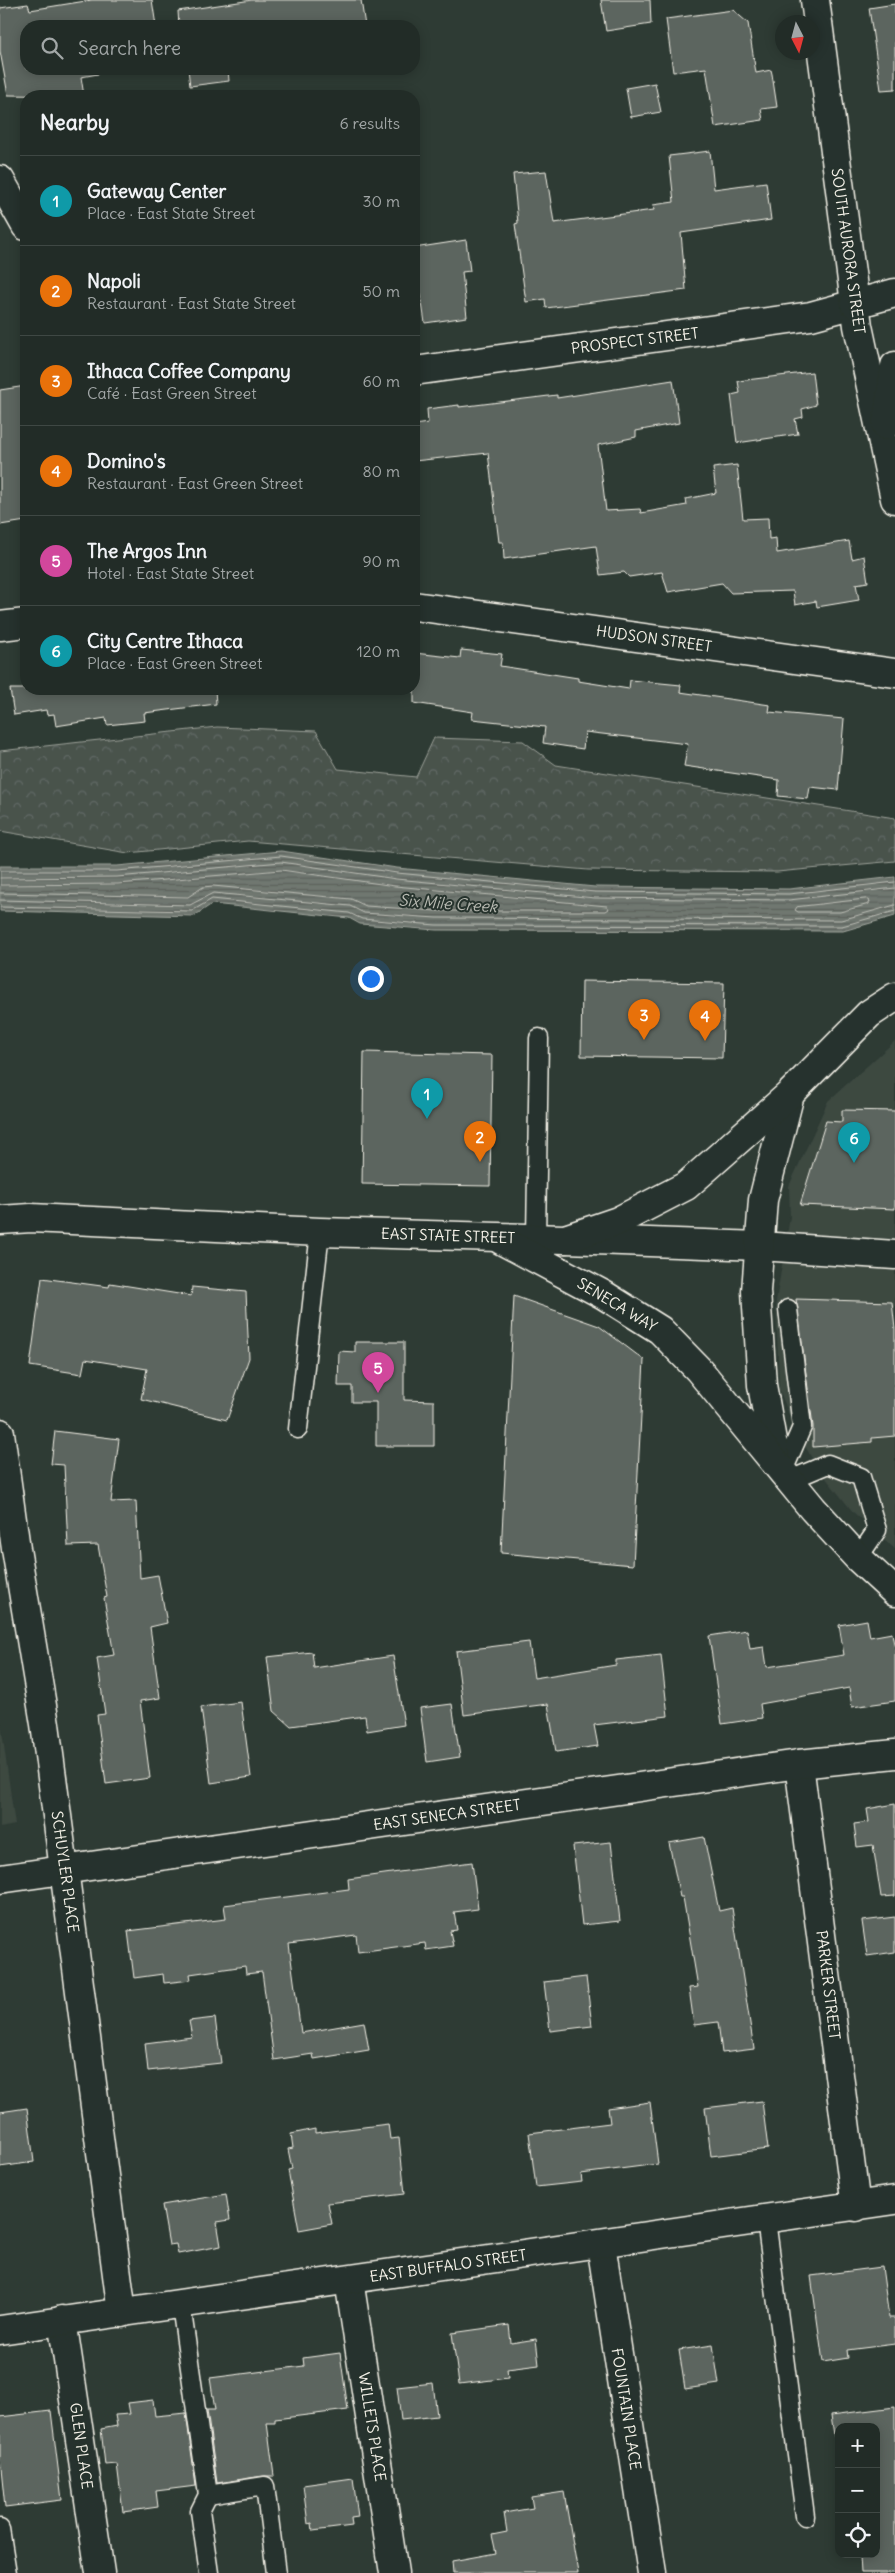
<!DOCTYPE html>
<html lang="en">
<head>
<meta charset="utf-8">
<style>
  :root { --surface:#222c27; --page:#2a342f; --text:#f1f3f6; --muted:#a2a7a7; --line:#3f4844; --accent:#d93025 }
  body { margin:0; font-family:Delius,sans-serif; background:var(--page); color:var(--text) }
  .controls { position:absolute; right:15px; bottom:15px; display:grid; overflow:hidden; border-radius:10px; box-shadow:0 2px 12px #0003 }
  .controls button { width:45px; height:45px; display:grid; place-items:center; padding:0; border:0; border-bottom:1px solid var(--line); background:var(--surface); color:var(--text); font:25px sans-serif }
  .compass { position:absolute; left:775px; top:15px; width:45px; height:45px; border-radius:50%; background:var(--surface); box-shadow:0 2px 12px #0003; rotate:174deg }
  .you { position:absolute; left:370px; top:978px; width:18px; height:18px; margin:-12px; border:4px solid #fff; border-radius:50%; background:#1a73e8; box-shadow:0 0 0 8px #1a73e833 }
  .badge { display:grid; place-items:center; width:32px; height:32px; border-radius:50%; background:var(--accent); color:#fff; font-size:16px; font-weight:700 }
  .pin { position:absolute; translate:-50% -41px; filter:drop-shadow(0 1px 2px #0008) }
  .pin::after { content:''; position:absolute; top:26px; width:18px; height:15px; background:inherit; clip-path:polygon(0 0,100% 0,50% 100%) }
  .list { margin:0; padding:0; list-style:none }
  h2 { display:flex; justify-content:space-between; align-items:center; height:65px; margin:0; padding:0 20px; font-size:21px }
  h2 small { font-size:16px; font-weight:400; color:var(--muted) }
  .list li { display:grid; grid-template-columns:32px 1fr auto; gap:15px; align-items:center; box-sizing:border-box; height:90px; padding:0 20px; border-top:1px solid var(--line) }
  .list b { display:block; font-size:19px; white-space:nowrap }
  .list p { margin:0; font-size:16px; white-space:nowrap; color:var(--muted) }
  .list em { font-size:16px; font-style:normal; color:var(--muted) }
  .icon { flex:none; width:28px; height:28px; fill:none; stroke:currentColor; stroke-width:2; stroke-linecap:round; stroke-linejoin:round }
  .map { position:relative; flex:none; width:895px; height:2573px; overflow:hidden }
  .search { position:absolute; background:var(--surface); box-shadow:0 2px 12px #0003; left:20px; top:20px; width:400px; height:55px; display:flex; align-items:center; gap:12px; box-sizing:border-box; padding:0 18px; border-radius:20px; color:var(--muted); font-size:19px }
  .panel { position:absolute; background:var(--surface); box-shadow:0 2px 12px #0003; left:20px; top:90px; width:400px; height:605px; border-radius:20px }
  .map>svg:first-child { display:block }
  .built { fill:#3c4841 }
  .forest { fill:url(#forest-crowns); stroke:#9ea29a }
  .water { fill:url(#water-rules); stroke:#a4a8a0 }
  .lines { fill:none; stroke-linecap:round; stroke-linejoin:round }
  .shore { stroke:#bfc0b8; stroke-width:1 }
  .building { fill:#5c655e; stroke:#f4f1e8 }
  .lane-casing { stroke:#f4f1e8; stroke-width:21 }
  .street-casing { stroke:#f4f1e8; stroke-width:31 }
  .secondary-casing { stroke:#f4f1e8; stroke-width:31 }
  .highway-casing { stroke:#f4f1e8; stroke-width:31 }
  .lane { stroke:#26332d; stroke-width:18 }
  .street { stroke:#26332d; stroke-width:28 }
  .secondary { stroke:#26332d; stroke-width:28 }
  .highway { stroke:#26332d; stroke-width:28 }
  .labels { text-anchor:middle; stroke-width:4; stroke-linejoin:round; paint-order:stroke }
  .street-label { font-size:15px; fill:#f4f1e8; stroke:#26332d }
  .water-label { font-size:16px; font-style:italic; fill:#b8bab2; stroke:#26332d }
</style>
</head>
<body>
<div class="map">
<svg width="895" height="2573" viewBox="0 0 895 2573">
  <defs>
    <pattern id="forest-crowns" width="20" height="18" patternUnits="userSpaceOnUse" patternTransform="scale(1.25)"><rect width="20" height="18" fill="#48524c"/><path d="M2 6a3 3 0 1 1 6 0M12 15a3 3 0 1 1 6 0" fill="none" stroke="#636b66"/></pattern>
    <pattern id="water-rules" width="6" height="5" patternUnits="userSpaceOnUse" patternTransform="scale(1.25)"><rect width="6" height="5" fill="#6f7770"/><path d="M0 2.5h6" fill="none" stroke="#5c605b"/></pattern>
  </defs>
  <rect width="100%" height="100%" fill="#2e3b34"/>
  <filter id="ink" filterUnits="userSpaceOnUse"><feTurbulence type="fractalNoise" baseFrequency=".02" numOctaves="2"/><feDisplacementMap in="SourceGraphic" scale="10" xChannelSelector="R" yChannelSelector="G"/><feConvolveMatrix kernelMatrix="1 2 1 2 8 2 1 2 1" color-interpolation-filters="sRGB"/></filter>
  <g filter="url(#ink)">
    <g class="built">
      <polygon points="895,1041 895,1549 853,1512 817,1467 794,1427 779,1389 776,1301 790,1217 789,1186 828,1101"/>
      <polygon points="0,1717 15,1825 0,1828"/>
    </g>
    <polygon class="forest" points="217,727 316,731 338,769 416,777 434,738 523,741 556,765 895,818 895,861 777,872 588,870 248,841 128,853 0,831 0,751"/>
    <polygon class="water" points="281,851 397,868 595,887 789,889 895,877 895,916 843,931 436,930 360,924 349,918 212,904 194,916 0,911 0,866 117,866"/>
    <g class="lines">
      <g class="shore">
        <polyline points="0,871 117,871 281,856 397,873 595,892 789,894 895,882"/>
        <polyline points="0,878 117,877 281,862 396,879 595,898 789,900 895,888"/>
        <polyline points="0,885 118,884 281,870 395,886 607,906 609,909 606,911 437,911 366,906 351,899 213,886 203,887 188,897 0,893"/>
        <polygon points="867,899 870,901 869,904 840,912 798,912 795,910 797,907"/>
        <polyline points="0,900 190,905 213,893 350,906 364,913 436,918 841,920 895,905"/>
        <polyline points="0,907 192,911 212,899 349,913 362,919 436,925 842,926 895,911"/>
      </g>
    </g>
    <g class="building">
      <polygon points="92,0 152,0 156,26 26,26 26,69 98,69 98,74 81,77 84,96 8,95 0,51 0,8 28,4 30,10"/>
      <polygon points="252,0 361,0 365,26 179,26 178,11"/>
      <polygon points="601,0 650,0 651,24 606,31"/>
      <polygon points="895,4 895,89 881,90 869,8"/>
      <polygon points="733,10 748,23 756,73 771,70 772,74 777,107 761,109 763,120 715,127 706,68 673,72 666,19"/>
      <polygon points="188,69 228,69 229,81 190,86"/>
      <polygon points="655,83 661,112 631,117 626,88"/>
      <polygon points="710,151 714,189 766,182 771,220 681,233 686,290 546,308 545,299 526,302 515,224 518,223 513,174 546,171 554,223 654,210 653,205 674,202 669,156"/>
      <polygon points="466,240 470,271 462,272 467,317 425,323 420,289 414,290 414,248"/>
      <polygon points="812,372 816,405 802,409 803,417 795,419 798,434 737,443 731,395 740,393 738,381"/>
      <polygon points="673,380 679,423 636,431 636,437 598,445 606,511 640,509 641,513 687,505 686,499 716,493 713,468 737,465 743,519 768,518 769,539 776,538 777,553 849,541 852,559 864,556 868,582 856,584 859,600 817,607 816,601 795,605 793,591 731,593 722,583 668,592 662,572 629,577 624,572 600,575 596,546 504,559 503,542 499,542 488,453 414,461 414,425 428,423 427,409 459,405 459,407 557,395 557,398"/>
      <polygon points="26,386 26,521 0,525 0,390"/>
      <polygon points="461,650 502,654 500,666 578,678 578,681 629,689 630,680 681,685 680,692 770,705 769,712 844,719 838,790 810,787 808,799 778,796 779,780 684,766 688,744 585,732 583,749 543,743 545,727 472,719 473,712 414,703 414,653 460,658"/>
      <polygon points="10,689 95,689 96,691 117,689 215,689 216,704 144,713 145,721 107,725 106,718 56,726 54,714 47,715 46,710 14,715"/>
      <polygon points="582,981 724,983 722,1058 581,1056"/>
      <polygon points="364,1052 492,1055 490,1186 362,1184"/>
      <polygon points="842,1110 895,1111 895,1209 800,1205 826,1121 842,1122"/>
      <polygon points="42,1278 109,1287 110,1283 191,1296 192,1287 246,1292 249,1358 227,1420 141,1399 147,1369 85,1359 82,1374 30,1366"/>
      <polygon points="514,1296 599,1326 644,1360 633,1565 501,1553"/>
      <polygon points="796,1299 892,1302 895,1329 895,1436 872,1438 872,1442 813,1447 813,1426"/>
      <polygon points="355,1342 404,1342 404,1400 434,1401 434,1446 376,1446 376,1402 352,1402 352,1386 338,1386 339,1351 355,1352"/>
      <polygon points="55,1431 119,1439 111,1502 136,1501 140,1578 158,1575 167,1623 150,1627 160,1698 140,1701 150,1778 106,1784 97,1715 105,1714 97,1658 114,1655 104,1598 107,1597 98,1545 68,1546 64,1465 51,1464"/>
      <polygon points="867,1620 870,1637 892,1633 895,1650 895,1701 852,1707 849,1688 760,1704 762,1718 722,1724 709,1636 747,1630 750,1649 764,1647 767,1667 844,1655 839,1625"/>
      <polygon points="529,1642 534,1678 616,1665 616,1660 661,1655 668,1716 594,1725 598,1746 556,1752 548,1704 464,1715 456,1651"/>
      <polygon points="312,1652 314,1668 393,1656 404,1725 367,1731 365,1716 291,1726 274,1711 267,1657"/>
      <polygon points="241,1702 251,1777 211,1783 201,1707"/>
      <polygon points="452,1704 460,1757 427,1762 420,1708"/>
      <polygon points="895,1804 895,1896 881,1897 873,1845 857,1847 854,1824 869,1822 867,1809"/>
      <polygon points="704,1837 719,1911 732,1908 754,2049 722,2053 718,2022 694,2025 689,1988 698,1987 683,1897 680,1897 669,1843"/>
      <polygon points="611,1842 620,1921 582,1925 573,1846"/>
      <polygon points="472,1862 478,1909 454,1912 457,1930 450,1931 453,1946 426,1950 425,1943 358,1952 356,1935 289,1944 301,2033 364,2022 369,2050 314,2059 313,2054 274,2060 262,1972 246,1974 245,1966 190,1974 191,1980 164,1983 163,1974 134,1978 128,1931 226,1919 224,1905 349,1889 348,1879"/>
      <polygon points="895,1917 895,1952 867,1956 862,1921"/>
      <polygon points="586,1977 592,2026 550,2031 544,1982"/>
      <polygon points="215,2018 221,2063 148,2071 145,2043 192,2037 189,2021"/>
      <polygon points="762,2101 768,2149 711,2156 705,2108"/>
      <polygon points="650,2102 658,2164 581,2174 582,2182 536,2187 529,2133 610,2123 608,2108"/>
      <polygon points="27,2108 34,2162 0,2167 0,2112"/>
      <polygon points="388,2124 390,2139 399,2138 405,2194 328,2203 332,2224 299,2230 288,2170 292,2169 288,2149 293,2148 291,2134 315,2129 315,2133"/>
      <polygon points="226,2194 230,2220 217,2222 221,2246 178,2254 176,2244 169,2245 162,2205"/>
      <polygon points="882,2267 889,2318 895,2318 895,2344 847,2350 848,2358 823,2362 811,2276"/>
      <polygon points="509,2325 511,2343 536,2339 539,2365 507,2369 508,2378 459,2384 452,2333"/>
      <polygon points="713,2345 719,2384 685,2389 679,2350"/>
      <polygon points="340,2353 348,2410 275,2419 275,2423 267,2423 274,2476 263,2476 217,2483 207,2410 215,2410 210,2378 304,2366 303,2358"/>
      <polygon points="433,2383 437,2416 401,2420 397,2387"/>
      <polygon points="153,2400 155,2416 186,2413 196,2486 156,2491 158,2507 123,2512 117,2464 105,2465 101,2429 117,2426 115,2415 130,2414 128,2403"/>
      <polygon points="895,2407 895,2573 861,2573 860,2556 851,2556 851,2554 876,2554 876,2427 839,2427 839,2468 831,2415"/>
      <polygon points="51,2411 62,2500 5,2507 0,2458 0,2417"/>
      <polygon points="353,2478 358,2517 351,2518 352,2526 313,2531 312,2523 308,2524 303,2485"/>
      <polygon points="564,2492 578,2573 453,2573 452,2561 496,2553 492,2535 507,2532 504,2513 533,2508 531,2497"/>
    </g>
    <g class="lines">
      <g class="lane-casing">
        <g id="lane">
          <polyline points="536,1239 539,1038"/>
          <polyline points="298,1429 320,1232"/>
          <polyline points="783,1471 802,1427 788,1309"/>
          <polyline points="790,1480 828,1464 861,1477 877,1530 858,1558"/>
          <polyline points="766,2220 805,2516"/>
          <polyline points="181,2305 208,2495 200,2511 209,2573"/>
          <polyline points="208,2495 265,2486 276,2573"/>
          <polyline points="0,2529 7,2573"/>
        </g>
      </g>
      <g class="street-casing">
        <g id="street">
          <polyline points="414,371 811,316 855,304"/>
          <polyline points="0,626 26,623"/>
          <polyline points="0,1433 16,1549 45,1724 122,2313"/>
          <polyline points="799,1764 856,2207"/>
          <polyline points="0,1879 799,1764 895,1754"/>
          <polyline points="601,2244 652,2573"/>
          <polyline points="349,2280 394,2573"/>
          <polyline points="62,2320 100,2573"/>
        </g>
      </g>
      <g class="secondary-casing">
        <g id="secondary">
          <polyline points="815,0 858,326 895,499"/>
          <polyline points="0,180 26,226"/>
          <polyline points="855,304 895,293"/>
          <polyline points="886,426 895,366"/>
          <polyline points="414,606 895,673"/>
          <polyline points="566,1239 760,1246 895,1255"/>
          <polyline points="776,1463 762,1385 756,1291 763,1200 790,1094"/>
          <polyline points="0,2330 895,2200"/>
        </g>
      </g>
      <g class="highway-casing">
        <g id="highway">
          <polyline points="0,1220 31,1218 320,1232 565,1239 618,1221 686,1186 790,1094 869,1014 895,997"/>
          <polyline points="501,1240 604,1295 660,1330 699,1370 813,1509 858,1558 895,1592"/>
        </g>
      </g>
      <use href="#lane" class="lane"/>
      <use href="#street" class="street"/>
      <use href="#secondary" class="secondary"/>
      <use href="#highway" class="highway"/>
    </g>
  </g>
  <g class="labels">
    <g class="street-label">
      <text transform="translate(848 251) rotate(82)" y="5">SOUTH AURORA STREET</text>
      <text transform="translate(635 341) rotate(-7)" y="5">PROSPECT STREET</text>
      <text transform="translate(654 639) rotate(8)" y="5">HUDSON STREET</text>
      <text transform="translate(448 1236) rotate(2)" y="5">EAST STATE STREET</text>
      <text transform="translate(617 1305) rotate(31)" y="5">SENECA WAY</text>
      <text transform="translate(447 1815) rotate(-8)" y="5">EAST SENECA STREET</text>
      <text transform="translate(65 1872) rotate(82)" y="5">SCHUYLER PLACE</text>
      <text transform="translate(828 1985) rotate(83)" y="5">PARKER STREET</text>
      <text transform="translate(448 2266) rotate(-8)" y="5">EAST BUFFALO STREET</text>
      <text transform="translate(626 2409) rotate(81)" y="5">FOUNTAIN PLACE</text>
      <text transform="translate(372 2427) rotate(81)" y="5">WILLETS PLACE</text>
      <text transform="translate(81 2446) rotate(82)" y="5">GLEN PLACE</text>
    </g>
    <g class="water-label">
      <text transform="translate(448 903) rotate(4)" y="6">Six Mile Creek</text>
    </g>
  </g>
</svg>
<div class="controls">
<button>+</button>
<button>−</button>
<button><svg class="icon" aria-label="locate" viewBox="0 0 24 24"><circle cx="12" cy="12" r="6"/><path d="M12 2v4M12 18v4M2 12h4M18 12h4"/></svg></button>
</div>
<svg class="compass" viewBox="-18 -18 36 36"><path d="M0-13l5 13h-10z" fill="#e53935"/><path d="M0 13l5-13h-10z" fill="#a2a7a7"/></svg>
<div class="you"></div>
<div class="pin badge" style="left:427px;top:1119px;background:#0f9aa8">1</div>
<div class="pin badge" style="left:480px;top:1162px;background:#e8710a">2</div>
<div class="pin badge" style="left:644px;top:1040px;background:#e8710a">3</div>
<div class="pin badge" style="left:705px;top:1041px;background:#e8710a">4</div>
<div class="pin badge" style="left:378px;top:1393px;background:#d1479c">5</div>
<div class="pin badge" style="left:854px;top:1163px;background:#0f9aa8">6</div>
<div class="search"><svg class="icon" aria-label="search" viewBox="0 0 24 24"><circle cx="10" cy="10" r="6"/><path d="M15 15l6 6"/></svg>Search here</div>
<section class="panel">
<h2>Nearby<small>6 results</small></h2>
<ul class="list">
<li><span class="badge" style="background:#0f9aa8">1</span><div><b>Gateway Center</b><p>Place · East State Street</p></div><em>30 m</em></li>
<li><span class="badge" style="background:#e8710a">2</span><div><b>Napoli</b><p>Restaurant · East State Street</p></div><em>50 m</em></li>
<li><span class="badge" style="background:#e8710a">3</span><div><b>Ithaca Coffee Company</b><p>Café · East Green Street</p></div><em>60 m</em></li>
<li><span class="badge" style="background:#e8710a">4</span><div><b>Domino's</b><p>Restaurant · East Green Street</p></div><em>80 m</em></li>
<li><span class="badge" style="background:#d1479c">5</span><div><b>The Argos Inn</b><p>Hotel · East State Street</p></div><em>90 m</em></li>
<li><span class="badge" style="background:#0f9aa8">6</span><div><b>City Centre Ithaca</b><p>Place · East Green Street</p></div><em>120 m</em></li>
</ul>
</section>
</div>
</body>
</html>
